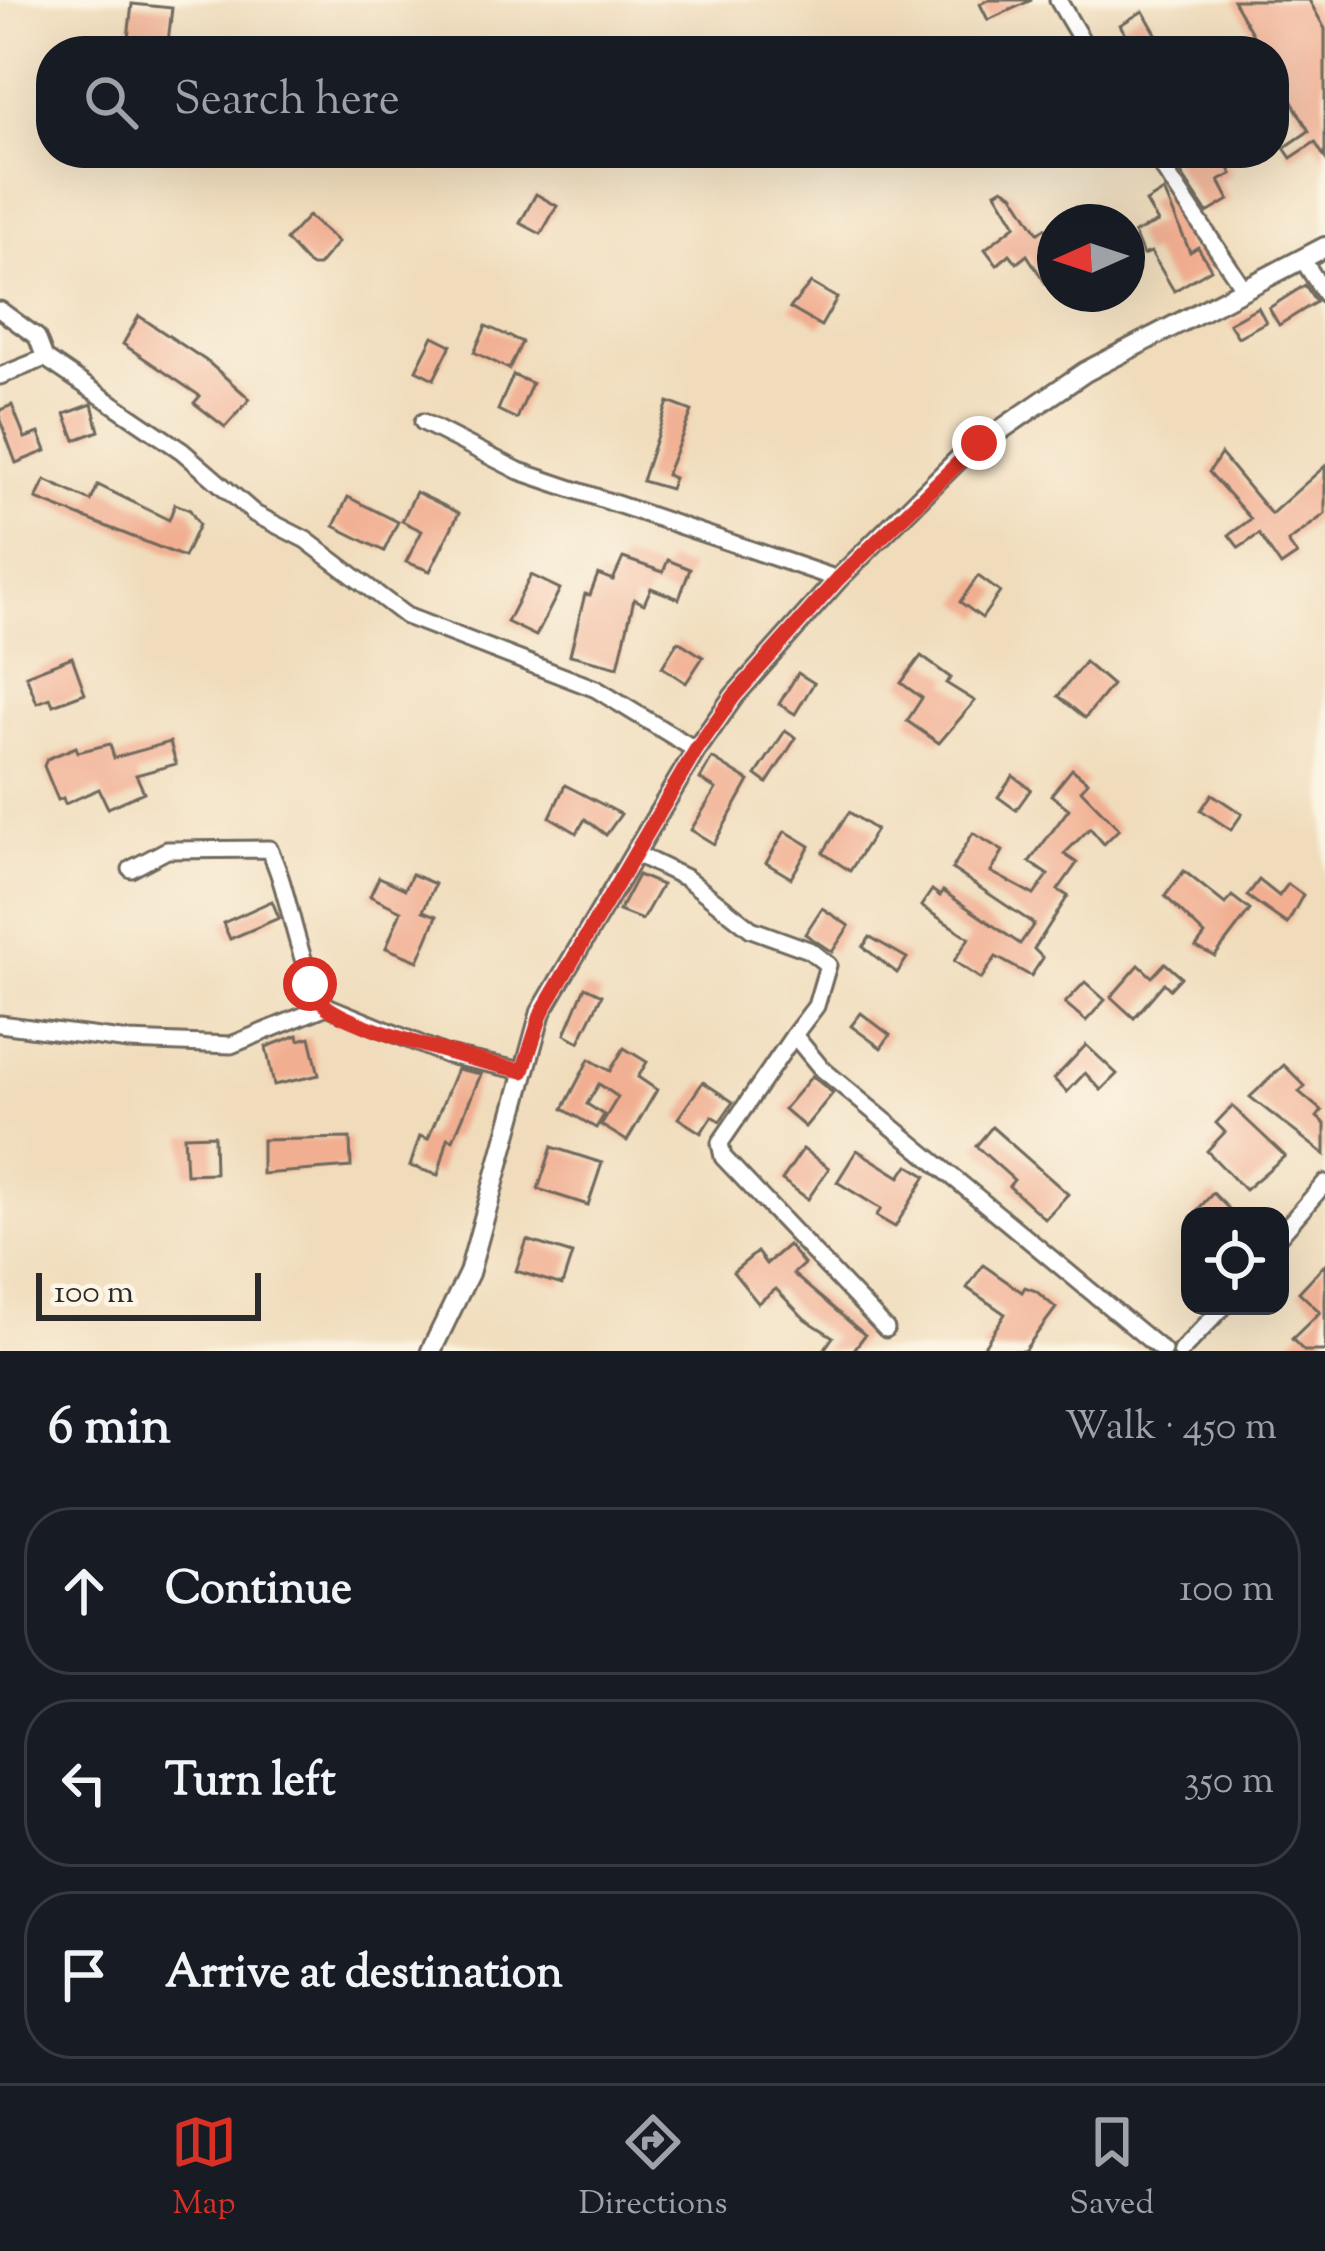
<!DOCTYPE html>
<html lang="en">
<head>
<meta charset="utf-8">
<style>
  :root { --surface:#171b24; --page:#20242c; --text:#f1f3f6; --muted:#9ea1a6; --line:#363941; --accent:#d93025 }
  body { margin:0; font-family:"Sorts Mill Goudy",serif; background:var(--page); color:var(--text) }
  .controls { position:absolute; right:36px; bottom:36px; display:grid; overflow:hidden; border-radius:24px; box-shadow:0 12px 48px #0002 }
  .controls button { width:108px; height:108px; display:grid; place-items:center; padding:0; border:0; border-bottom:3px solid var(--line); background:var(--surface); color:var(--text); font:60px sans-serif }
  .compass { position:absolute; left:1037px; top:204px; width:108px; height:108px; border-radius:50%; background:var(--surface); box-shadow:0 12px 48px #0002; rotate:267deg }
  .scale { position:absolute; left:36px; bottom:30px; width:225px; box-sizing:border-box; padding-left:12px; border:6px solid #2b2b2b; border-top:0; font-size:33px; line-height:42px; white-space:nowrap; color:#2b2b2b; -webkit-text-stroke:9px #fcf5e5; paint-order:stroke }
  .stop { position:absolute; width:36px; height:36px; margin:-27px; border:9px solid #d93025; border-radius:50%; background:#fff }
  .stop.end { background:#d93025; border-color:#fff; box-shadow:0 3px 12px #0008 }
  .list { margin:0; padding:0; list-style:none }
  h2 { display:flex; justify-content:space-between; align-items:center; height:156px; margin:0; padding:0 48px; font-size:51px }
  h2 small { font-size:39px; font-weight:400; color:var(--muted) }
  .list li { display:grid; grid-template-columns:78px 1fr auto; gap:36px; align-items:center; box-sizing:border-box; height:168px; margin:0 24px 24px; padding:0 24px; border:3px solid var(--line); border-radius:48px }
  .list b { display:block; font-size:45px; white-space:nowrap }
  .list em { font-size:39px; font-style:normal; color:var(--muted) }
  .icon { flex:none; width:66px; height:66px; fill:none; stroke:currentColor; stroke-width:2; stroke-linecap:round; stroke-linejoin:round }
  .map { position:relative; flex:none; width:1325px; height:1351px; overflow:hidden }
  .search { position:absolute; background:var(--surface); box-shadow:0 12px 48px #0002; left:36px; right:36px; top:36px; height:132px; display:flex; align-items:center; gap:30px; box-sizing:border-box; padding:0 42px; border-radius:48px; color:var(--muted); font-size:45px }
  .sheet { height:732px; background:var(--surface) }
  nav { display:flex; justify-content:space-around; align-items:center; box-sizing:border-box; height:168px; border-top:3px solid var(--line); background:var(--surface); font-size:33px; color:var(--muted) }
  nav a { display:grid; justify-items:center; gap:6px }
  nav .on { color:var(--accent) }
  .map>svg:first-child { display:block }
  .building { fill:#f1ae91 }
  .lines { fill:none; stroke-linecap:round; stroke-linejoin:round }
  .minor-casing { stroke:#70695d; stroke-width:21 }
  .tertiary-casing { stroke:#70695d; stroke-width:24 }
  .minor { stroke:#fff; stroke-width:15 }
  .tertiary { stroke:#fff; stroke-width:18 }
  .route { stroke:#d93025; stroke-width:15 }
</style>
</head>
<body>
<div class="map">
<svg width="1325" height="1351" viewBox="0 0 1325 1351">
  <rect width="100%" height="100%" fill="#fcf5e5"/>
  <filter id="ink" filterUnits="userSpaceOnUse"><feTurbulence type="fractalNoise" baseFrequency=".00833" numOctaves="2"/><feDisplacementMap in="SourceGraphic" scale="24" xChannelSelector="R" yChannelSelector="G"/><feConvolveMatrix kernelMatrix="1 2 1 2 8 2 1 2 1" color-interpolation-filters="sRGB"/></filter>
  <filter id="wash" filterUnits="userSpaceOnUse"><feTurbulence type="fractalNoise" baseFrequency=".004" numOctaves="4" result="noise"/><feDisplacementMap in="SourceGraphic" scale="48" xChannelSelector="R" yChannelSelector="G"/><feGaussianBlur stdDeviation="2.7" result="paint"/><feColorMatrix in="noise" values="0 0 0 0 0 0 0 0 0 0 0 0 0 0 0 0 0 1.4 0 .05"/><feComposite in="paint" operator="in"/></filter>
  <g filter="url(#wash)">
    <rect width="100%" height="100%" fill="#f0dcbb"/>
    <g id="blocks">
      <g class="building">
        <polygon points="988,0 1032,0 988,20 980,4"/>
        <polygon points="1233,0 1309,0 1325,29 1325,158 1315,142 1291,158 1284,148 1309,131 1274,71 1274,51 1262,51"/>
        <polygon points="132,4 172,8 167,51 127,47"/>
        <polygon points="1143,11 1166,51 1136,51 1120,25"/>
        <polygon points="1179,153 1221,153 1232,174 1219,181 1229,200 1207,213 1171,158"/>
        <polygon points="1003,188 1013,194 1038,233 1045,228 1055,241 1055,278 1046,284 1027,255 1017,263 1010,254 997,265 985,249 1016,225 996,192"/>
        <polygon points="1164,191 1190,252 1198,247 1211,269 1174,291 1151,252 1143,255 1134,233 1158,222 1146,202"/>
        <polygon points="536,194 557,206 541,234 520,223"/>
        <polygon points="308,216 338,242 318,266 310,266 286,240"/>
        <polygon points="811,283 837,298 821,326 790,308"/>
        <polygon points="1305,285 1316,302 1279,325 1269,308"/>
        <polygon points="1258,307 1266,322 1238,337 1229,323"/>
        <polygon points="139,316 208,362 250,399 225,427 194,403 200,396 123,344"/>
        <polygon points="486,326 522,342 509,369 474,352"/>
        <polygon points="433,336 451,345 434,379 416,370"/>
        <polygon points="513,375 532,383 517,419 498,410"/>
        <polygon points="668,402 692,411 666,475 674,478 670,489 642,481"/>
        <polygon points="92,404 99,431 75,440 65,414"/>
        <polygon points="12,405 25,438 39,433 46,451 16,463 0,420 0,410"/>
        <polygon points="1221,454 1271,514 1325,466 1325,514 1288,542 1297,555 1281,566 1259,534 1239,548 1229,535 1251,519 1209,472"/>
        <polygon points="45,480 91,501 98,485 169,520 175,504 190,510 199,525 184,557 36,499"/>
        <polygon points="416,492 459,513 430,571 406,562 422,531 402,521"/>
        <polygon points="348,497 398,522 384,551 334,526"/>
        <polygon points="623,558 663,572 668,560 690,569 679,599 651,588 644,604 634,599 618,667 570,655 585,594 590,595 598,574 613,580"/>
        <polygon points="531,575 560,589 536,636 507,622"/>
        <polygon points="978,576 1000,592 982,618 960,602"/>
        <polygon points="678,641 703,657 686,683 662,667"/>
        <polygon points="921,656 951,678 946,683 975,701 939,743 907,721 922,698 901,683"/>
        <polygon points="72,657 85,693 53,705 50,698 37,703 26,675"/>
        <polygon points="1085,662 1112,685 1085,718 1058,696"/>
        <polygon points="798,673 814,683 795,714 779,704"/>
        <polygon points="785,731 796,738 767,783 756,775"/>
        <polygon points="170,742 176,764 136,775 144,792 108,808 99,789 65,804 63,798 58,800 44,766 47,759 76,747 78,752 110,744 114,758"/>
        <polygon points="712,758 749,781 714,844 691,830 716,789 700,779"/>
        <polygon points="1072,769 1088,782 1081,790 1119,829 1104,844 1090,828 1064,854 1077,863 1058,890 1068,896 1034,949 1043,958 1031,976 996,957 981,979 954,961 969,938 921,906 932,890 940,896 943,891 1020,944 1034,924 952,869 973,833 1003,851 991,872 1034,895 1048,875 1029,862 1069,809 1051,795"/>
        <polygon points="1013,776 1031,789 1016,810 998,797"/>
        <polygon points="565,785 621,814 606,835 585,819 577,833 550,817"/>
        <polygon points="1212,794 1242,814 1231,830 1201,810"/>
        <polygon points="849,812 876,830 850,871 823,853"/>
        <polygon points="785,831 810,846 791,878 766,863"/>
        <polygon points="1184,871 1225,904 1232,896 1250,910 1215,956 1196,947 1205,935 1165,896"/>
        <polygon points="412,874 435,884 423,911 437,916 418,961 386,948 401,911 370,896 379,877 405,889"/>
        <polygon points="638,875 662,885 642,920 619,911"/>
        <polygon points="1259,880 1279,896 1288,884 1303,895 1287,924 1247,896"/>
        <polygon points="272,901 279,918 230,939 223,923"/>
        <polygon points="822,908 849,926 832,952 805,934"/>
        <polygon points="870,937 907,958 897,973 863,947"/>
        <polygon points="1165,963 1181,977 1170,989 1164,983 1134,1018 1111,997 1139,965 1152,977"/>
        <polygon points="1085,982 1105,1000 1086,1021 1065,1003"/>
        <polygon points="585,987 602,995 579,1042 565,1034"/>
        <polygon points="861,1013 890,1035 881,1048 851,1026"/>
        <polygon points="298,1035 299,1040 310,1037 319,1075 274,1085 266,1047"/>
        <polygon points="1086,1045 1117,1074 1101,1090 1085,1073 1067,1092 1054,1079"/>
        <polygon points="624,1048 647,1062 638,1077 657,1090 627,1141 601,1125 618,1097 599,1084 587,1104 604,1115 596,1128 563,1109 589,1059 610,1071"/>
        <polygon points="1284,1065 1305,1086 1299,1092 1322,1111 1317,1117 1325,1124 1325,1155 1250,1097"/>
        <polygon points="457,1069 481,1074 453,1140 448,1138 438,1175 410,1166 420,1136 428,1139"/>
        <polygon points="812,1076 833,1093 805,1127 784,1109"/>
        <polygon points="703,1082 733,1102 720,1121 712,1116 701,1133 678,1118"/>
        <polygon points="1232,1106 1285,1156 1245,1190 1207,1151 1225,1132 1216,1123"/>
        <polygon points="992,1127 1068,1194 1045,1219 1009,1186 1014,1180 976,1146"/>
        <polygon points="214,1135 215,1173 186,1174 184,1136"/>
        <polygon points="350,1138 351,1167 262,1174 262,1140"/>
        <polygon points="552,1147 602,1163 588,1205 538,1189"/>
        <polygon points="803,1149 829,1168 808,1199 782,1180"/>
        <polygon points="857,1150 900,1177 908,1165 926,1176 895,1227 876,1216 881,1209 837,1182"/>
        <polygon points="1213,1193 1236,1216 1192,1216"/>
        <polygon points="527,1240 572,1254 562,1285 516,1271"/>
        <polygon points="788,1245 804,1264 793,1274 865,1335 853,1351 823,1351 833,1337 805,1319 776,1289 758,1303 733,1272 757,1252 766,1264"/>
        <polygon points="1325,1264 1325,1351 1304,1351 1292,1339 1320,1312 1299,1292"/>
        <polygon points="983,1265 1022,1292 1025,1287 1036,1291 1056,1308 1024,1351 981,1351 1005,1314 967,1288"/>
      </g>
    </g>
  </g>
  <g filter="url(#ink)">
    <use href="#blocks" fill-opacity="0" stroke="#70695d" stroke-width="3"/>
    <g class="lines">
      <g class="minor-casing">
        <g id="minor">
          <polyline points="1058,0 1088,51"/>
          <polyline points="1153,153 1244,289"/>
          <polyline points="1303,260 1325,294"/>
          <polyline points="0,310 37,337 45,358 182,451 255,514 306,540 406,616 596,689 696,750"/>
          <polyline points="0,376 45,358"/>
          <polyline points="423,422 519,471 838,579"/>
          <polyline points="636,854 686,878 751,929 809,950 828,965 816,1006 794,1035 821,1068 1163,1351"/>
          <path d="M131,869L167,850L269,849C293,899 294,963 327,1006"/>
          <polyline points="0,1024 129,1041 231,1045 327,1006 447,1055 523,1071"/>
          <polyline points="794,1035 720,1143 723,1157 886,1329"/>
          <polyline points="1280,1235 1325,1183"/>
          <polyline points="1181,1351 1224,1306"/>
        </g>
      </g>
      <g class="tertiary-casing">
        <polyline id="tertiary" points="431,1351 469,1273 541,1012 696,750 734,696 838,579 961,457 1085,372 1325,247"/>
      </g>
      <use href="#minor" class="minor"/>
      <use href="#tertiary" class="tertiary"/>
    </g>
  </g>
  <g class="lines" filter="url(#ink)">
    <path class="route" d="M310,984C315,991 321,1001 327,1007C359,1031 481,1062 523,1071L542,1012L696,750L734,696L838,579L979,443"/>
  </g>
</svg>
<div class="controls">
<button><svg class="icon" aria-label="locate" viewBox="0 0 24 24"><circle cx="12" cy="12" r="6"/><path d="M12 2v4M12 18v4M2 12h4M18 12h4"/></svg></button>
</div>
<svg class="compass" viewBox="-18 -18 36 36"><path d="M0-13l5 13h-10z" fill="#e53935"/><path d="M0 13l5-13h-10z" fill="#9ea1a6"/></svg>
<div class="scale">100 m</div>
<div class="stop" style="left:310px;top:984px"></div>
<div class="stop end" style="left:979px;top:443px"></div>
<div class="search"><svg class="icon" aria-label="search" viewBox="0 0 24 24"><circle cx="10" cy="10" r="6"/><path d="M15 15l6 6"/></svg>Search here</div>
</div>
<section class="sheet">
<h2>6 min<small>Walk · 450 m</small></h2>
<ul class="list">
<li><svg class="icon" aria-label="ahead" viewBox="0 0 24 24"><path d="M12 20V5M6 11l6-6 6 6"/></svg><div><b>Continue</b></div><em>100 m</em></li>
<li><svg class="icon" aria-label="left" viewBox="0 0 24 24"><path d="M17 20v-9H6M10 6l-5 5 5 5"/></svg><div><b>Turn left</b></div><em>350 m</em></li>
<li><svg class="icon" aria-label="arrive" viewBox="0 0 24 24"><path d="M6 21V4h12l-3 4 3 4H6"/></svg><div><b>Arrive at destination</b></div></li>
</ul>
</section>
<nav>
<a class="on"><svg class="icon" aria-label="map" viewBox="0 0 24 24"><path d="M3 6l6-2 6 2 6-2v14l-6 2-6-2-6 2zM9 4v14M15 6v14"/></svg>Map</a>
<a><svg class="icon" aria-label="directions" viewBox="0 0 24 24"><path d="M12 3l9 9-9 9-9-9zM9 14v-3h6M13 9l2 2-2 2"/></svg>Directions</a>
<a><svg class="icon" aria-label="saved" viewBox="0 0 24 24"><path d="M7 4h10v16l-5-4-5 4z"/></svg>Saved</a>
</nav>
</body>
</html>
